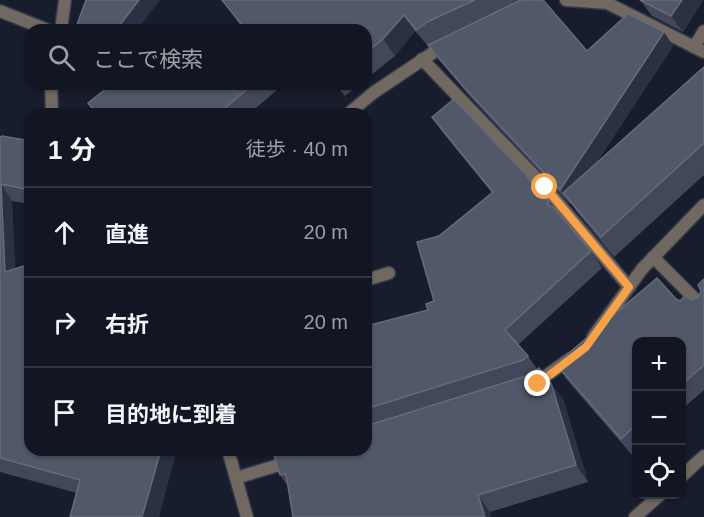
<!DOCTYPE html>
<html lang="ja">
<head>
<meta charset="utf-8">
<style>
  :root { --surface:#121622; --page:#1b1f2a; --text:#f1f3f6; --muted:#9c9fa5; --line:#313540 }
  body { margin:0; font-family:Arial,"Noto Sans JP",sans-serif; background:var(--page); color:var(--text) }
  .controls { position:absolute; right:18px; bottom:18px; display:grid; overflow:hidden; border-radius:12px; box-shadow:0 2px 4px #0004 }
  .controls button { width:54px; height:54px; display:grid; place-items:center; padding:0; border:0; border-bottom:2px solid var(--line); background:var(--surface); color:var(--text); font:30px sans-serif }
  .stop { position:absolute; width:18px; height:18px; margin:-14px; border:4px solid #f7a149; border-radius:50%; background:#fff }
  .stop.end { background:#f7a149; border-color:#fff; box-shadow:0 2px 6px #0008 }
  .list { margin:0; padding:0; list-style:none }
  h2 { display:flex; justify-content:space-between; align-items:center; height:78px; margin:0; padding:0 24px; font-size:26px }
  h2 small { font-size:20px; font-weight:400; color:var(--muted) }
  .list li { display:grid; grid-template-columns:39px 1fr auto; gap:18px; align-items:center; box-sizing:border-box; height:90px; padding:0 24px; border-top:2px solid var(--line) }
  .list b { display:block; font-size:22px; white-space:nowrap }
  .list em { font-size:20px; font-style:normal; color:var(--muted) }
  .icon { flex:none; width:33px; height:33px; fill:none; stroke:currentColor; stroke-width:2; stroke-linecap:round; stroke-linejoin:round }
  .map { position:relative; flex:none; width:704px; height:517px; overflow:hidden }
  .search { position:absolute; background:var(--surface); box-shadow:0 2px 4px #0004; left:24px; top:24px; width:348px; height:66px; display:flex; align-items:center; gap:15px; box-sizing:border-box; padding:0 21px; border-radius:18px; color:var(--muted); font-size:22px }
  .panel { position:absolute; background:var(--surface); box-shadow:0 2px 4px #0004; left:24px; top:108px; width:348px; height:348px; border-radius:18px }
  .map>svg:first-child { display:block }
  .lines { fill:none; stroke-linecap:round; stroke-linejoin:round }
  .minor-casing { stroke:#323747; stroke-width:15 }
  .minor { stroke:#706861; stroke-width:12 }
  .wall { fill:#42485a; fill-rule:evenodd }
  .shaded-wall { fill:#2b3142 }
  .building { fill:#515868; stroke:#656b7b; stroke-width:1.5 }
  .route { stroke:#f7a149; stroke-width:8 }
</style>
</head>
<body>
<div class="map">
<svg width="704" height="517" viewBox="0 0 704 517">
  <rect width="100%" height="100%" fill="#181d2e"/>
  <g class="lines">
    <g class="minor-casing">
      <g id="minor">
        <polyline points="566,0 607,3 704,52"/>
        <polyline points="0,11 48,30"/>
        <polyline points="61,30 65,0"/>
        <polyline points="694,47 704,31"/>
        <polyline points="422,59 545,187 629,287"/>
        <polyline points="51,84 52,114"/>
        <polyline points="348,114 373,93 446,44"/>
        <polyline points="653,257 704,308"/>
        <polyline points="366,280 389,273"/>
        <polyline points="593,337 642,269 704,205"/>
        <polyline points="533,385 570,359"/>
        <polyline points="228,450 247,517"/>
        <polyline points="682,476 704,456"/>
        <polyline points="236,478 292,461"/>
        <polyline points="635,517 661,494"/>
      </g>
    </g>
    <use href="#minor" class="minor"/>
  </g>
  <g class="wall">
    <path d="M222,0H543L587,51L673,46L597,162L704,67V175L614,257L577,212L571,203L570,204L473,100L438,59L429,45L428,46L415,31L395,56L366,79V30L241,26ZM504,8L433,43L441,38Z"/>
    <polygon points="640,0 703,0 683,32 652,16"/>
    <polygon points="112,84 284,84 249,114 96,114 88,103"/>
    <polygon points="335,84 360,84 345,96"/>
    <polygon points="432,117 549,202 591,251 602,268 518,345 528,356 537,369 563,399 588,482 490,512 288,486 280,475 278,454 276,450 366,450 366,326 428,310 434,301 439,236 492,193 444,134"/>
    <polygon points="0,137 30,141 30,204 12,201 15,268 177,450 77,493 0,472"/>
    <polygon points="704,279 704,390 681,410 681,342 636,342 636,451 632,455 567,380 556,364 676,299 680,301 691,300 698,298"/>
  </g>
  <g class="shaded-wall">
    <polygon points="139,0 160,0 137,30 116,30"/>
    <polygon points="682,0 703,0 683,32 671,16"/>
    <polygon points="404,15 415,31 395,56 383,39"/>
    <polygon points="664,32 673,46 571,202 563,193 571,203 570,204 560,190"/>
    <polygon points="1,184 12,201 16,288 5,272"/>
    <polygon points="551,383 563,399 588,482 576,465"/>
    <polygon points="161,450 177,450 159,517 142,517"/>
    <polygon points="478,495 490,512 491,517 485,517"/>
  </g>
  <g class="building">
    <polygon points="86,0 139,0 116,30 75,30"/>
    <polygon points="222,0 475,0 429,21 416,30 404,15 383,39 366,53 366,30 236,30 242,25"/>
    <polygon points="521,0 543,0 587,51 628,14 664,32 560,190 463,86 428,45"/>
    <polygon points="640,0 682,0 671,16"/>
    <polygon points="704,67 704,143 601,237 563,193"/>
    <polygon points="112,84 253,84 218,114 97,114 88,103"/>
    <polygon points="454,99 527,176 549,202 547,204 553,207 591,251 505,330 528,356 523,360 366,409 366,326 428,310 426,304 434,301 417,242 439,236 493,192 432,117"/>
    <polygon points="2,136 30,141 30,190 1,184 5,272 30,264 30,450 161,450 142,517 70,517 80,480 0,458 0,137"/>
    <polygon points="657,278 676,299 680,301 685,296 691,300 698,298 701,291 698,285 704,279 704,365 681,385 681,342 636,342 636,425 621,439 556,364"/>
    <polygon points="539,368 551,383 576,465 478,495 485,517 293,517 286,474 280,475 274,455 290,450 366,450 366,426 529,375"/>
  </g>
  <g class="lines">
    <polyline class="route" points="538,384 586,347 629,287 545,187"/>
  </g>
</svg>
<div class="controls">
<button>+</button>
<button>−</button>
<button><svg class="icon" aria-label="locate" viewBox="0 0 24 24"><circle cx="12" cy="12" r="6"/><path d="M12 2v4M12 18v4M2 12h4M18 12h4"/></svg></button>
</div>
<div class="stop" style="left:545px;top:187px"></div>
<div class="stop end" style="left:538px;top:384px"></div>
<div class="search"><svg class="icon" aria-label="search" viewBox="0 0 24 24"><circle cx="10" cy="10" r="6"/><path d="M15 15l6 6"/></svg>ここで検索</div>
<section class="panel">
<h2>1 分<small>徒歩 · 40 m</small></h2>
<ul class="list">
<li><svg class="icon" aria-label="ahead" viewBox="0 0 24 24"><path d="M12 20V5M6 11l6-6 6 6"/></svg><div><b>直進</b></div><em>20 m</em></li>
<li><svg class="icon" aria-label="right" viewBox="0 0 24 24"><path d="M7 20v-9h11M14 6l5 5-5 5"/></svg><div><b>右折</b></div><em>20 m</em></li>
<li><svg class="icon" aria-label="arrive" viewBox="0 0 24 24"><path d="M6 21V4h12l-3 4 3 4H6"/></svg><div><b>目的地に到着</b></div></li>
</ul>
</section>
</div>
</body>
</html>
